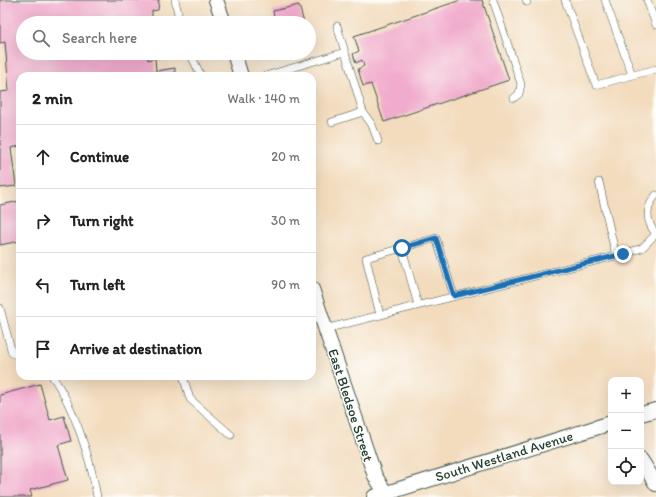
<!DOCTYPE html>
<html lang="en">
<head>
<meta charset="utf-8">
<style>
  :root { --surface:#fff; --page:#f2f2f2; --text:#222; --muted:#767676; --line:#e0e0e0 }
  body { margin:0; font-family:Itim,sans-serif; background:var(--page); color:var(--text) }
  .controls { position:absolute; right:12px; bottom:12px; display:grid; overflow:hidden; border-radius:8px; box-shadow:0 4px 16px #0002 }
  .controls button { width:36px; height:36px; display:grid; place-items:center; padding:0; border:0; border-bottom:1px solid var(--line); background:var(--surface); color:var(--text); font:20px sans-serif }
  .stop { position:absolute; width:12px; height:12px; margin:-9px; border:3px solid #1f6fb2; border-radius:50%; background:#fff }
  .stop.end { background:#1f6fb2; border-color:#fff; box-shadow:0 1px 4px #0008 }
  .list { margin:0; padding:0; list-style:none }
  h2 { display:flex; justify-content:space-between; align-items:center; height:52px; margin:0; padding:0 16px; font-size:17px }
  h2 small { font-size:13px; font-weight:400; color:var(--muted) }
  .list li { display:grid; grid-template-columns:26px 1fr auto; gap:12px; align-items:center; box-sizing:border-box; height:64px; padding:0 16px; border-top:1px solid var(--line) }
  .list b { display:block; font-size:15px; white-space:nowrap }
  .list em { font-size:13px; font-style:normal; color:var(--muted) }
  .icon { flex:none; width:22px; height:22px; fill:none; stroke:currentColor; stroke-width:2; stroke-linecap:round; stroke-linejoin:round }
  .map { position:relative; flex:none; width:656px; height:497px; overflow:hidden }
  .search { position:absolute; background:var(--surface); box-shadow:0 4px 16px #0002; left:16px; top:16px; width:300px; height:44px; display:flex; align-items:center; gap:10px; box-sizing:border-box; padding:0 14px; border-radius:22px; color:var(--muted); font-size:15px }
  .panel { position:absolute; background:var(--surface); box-shadow:0 4px 16px #0002; left:16px; top:72px; width:300px; height:308px; border-radius:12px }
  .map>svg:first-child { display:block }
  .building { fill:#f1abcc }
  .lines { fill:none; stroke-linecap:round; stroke-linejoin:round }
  .service-casing { stroke:#3f5549; stroke-width:8 }
  .minor-casing { stroke:#3f5549; stroke-width:16 }
  .service { stroke:#fff; stroke-width:7 }
  .minor { stroke:#fff; stroke-width:14 }
  .route { stroke:#1f6fb2; stroke-width:5 }
  .labels { text-anchor:middle; stroke-width:3; stroke-linejoin:round; paint-order:stroke }
  .street-label { font-size:14px; fill:#1f3d34; stroke:#fdfcf7 }
</style>
</head>
<body>
<div class="map">
<svg width="656" height="497" viewBox="0 0 656 497">
  <rect width="100%" height="100%" fill="#fdfcf7"/>
  <filter id="ink" filterUnits="userSpaceOnUse"><feTurbulence type="fractalNoise" baseFrequency=".025" numOctaves="2"/><feDisplacementMap in="SourceGraphic" scale="8" xChannelSelector="R" yChannelSelector="G"/><feConvolveMatrix kernelMatrix="1 2 1 2 8 2 1 2 1" color-interpolation-filters="sRGB"/></filter>
  <filter id="wash" filterUnits="userSpaceOnUse"><feTurbulence type="fractalNoise" baseFrequency=".012" numOctaves="4" result="noise"/><feDisplacementMap in="SourceGraphic" scale="16" xChannelSelector="R" yChannelSelector="G"/><feGaussianBlur stdDeviation="0.9" result="paint"/><feColorMatrix in="noise" values="0 0 0 0 0 0 0 0 0 0 0 0 0 0 0 0 0 1.4 0 .05"/><feComposite in="paint" operator="in"/></filter>
  <g filter="url(#wash)">
    <rect width="100%" height="100%" fill="#f3dcbe"/>
    <g id="blocks">
      <g class="building">
        <polygon points="0,0 159,0 158,10 152,11 152,20 144,20 144,23 23,23 23,53 147,53 148,60 155,58 156,71 175,68 175,76 20,76 20,146 11,148 16,186 0,188 0,92 9,91 5,42 0,43"/>
        <polygon points="461,0 482,0 509,80 384,122 371,84 363,86 358,69 364,66 362,60 356,63 353,54 359,51 354,36"/>
        <polygon points="299,5 304,23 275,23 273,11"/>
        <polygon points="20,201 20,241 0,245 0,205"/>
        <polygon points="40,384 50,420 64,416 71,441 58,445 68,480 30,490 32,497 0,497 0,395"/>
      </g>
    </g>
  </g>
  <g filter="url(#ink)">
    <use href="#blocks" fill-opacity="0" stroke="#3f5549" stroke-width="1"/>
    <g class="lines">
      <g class="service-casing">
        <g id="service">
          <polyline points="175,0 180,23"/>
          <polyline points="493,0 521,84 519,94 514,98"/>
          <polyline points="526,0 527,2"/>
          <polyline points="565,0 596,85 656,69"/>
          <polyline points="605,0 632,75"/>
          <polyline points="647,0 656,25"/>
          <polyline points="345,52 363,112"/>
          <polyline points="190,53 201,76"/>
          <polyline points="265,76 345,52 337,26"/>
          <polyline points="332,122 363,112 372,125 378,141"/>
          <polyline points="599,182 616,256"/>
          <path d="M656,195C645,208 646,222 656,234"/>
          <polyline points="402,248 436,238 454,296"/>
          <polyline points="0,308 12,353 20,357"/>
          <polyline points="380,315 366,258 402,248 418,305"/>
          <polyline points="325,329 623,254 642,248 656,234"/>
          <path d="M52,376C74,406 91,460 97,497"/>
          <polyline points="183,376 190,399 231,435"/>
        </g>
      </g>
      <g class="minor-casing">
        <g id="minor">
          <polyline points="216,0 224,23"/>
          <polyline points="234,53 241,76"/>
          <polyline points="312,289 375,476 388,497"/>
          <polyline points="641,414 656,410"/>
          <polyline points="641,460 656,484"/>
          <polyline points="374,497 611,423"/>
        </g>
      </g>
      <use href="#service" class="service"/>
      <use href="#minor" class="minor"/>
    </g>
  </g>
  <g class="lines" filter="url(#ink)">
    <polyline class="route" points="402,248 436,238 454,296 623,254"/>
  </g>
  <g class="labels">
    <g class="street-label">
      <text transform="translate(351 405) rotate(72)" y="5">East Bledsoe Street</text>
      <text transform="translate(504 456) rotate(-17)" y="5">South Westland Avenue</text>
    </g>
  </g>
</svg>
<div class="controls">
<button>+</button>
<button>−</button>
<button><svg class="icon" aria-label="locate" viewBox="0 0 24 24"><circle cx="12" cy="12" r="6"/><path d="M12 2v4M12 18v4M2 12h4M18 12h4"/></svg></button>
</div>
<div class="stop" style="left:402px;top:248px"></div>
<div class="stop end" style="left:623px;top:254px"></div>
<div class="search"><svg class="icon" aria-label="search" viewBox="0 0 24 24"><circle cx="10" cy="10" r="6"/><path d="M15 15l6 6"/></svg>Search here</div>
<section class="panel">
<h2>2 min<small>Walk · 140 m</small></h2>
<ul class="list">
<li><svg class="icon" aria-label="ahead" viewBox="0 0 24 24"><path d="M12 20V5M6 11l6-6 6 6"/></svg><div><b>Continue</b></div><em>20 m</em></li>
<li><svg class="icon" aria-label="right" viewBox="0 0 24 24"><path d="M7 20v-9h11M14 6l5 5-5 5"/></svg><div><b>Turn right</b></div><em>30 m</em></li>
<li><svg class="icon" aria-label="left" viewBox="0 0 24 24"><path d="M17 20v-9H6M10 6l-5 5 5 5"/></svg><div><b>Turn left</b></div><em>90 m</em></li>
<li><svg class="icon" aria-label="arrive" viewBox="0 0 24 24"><path d="M6 21V4h12l-3 4 3 4H6"/></svg><div><b>Arrive at destination</b></div></li>
</ul>
</section>
</div>
</body>
</html>
